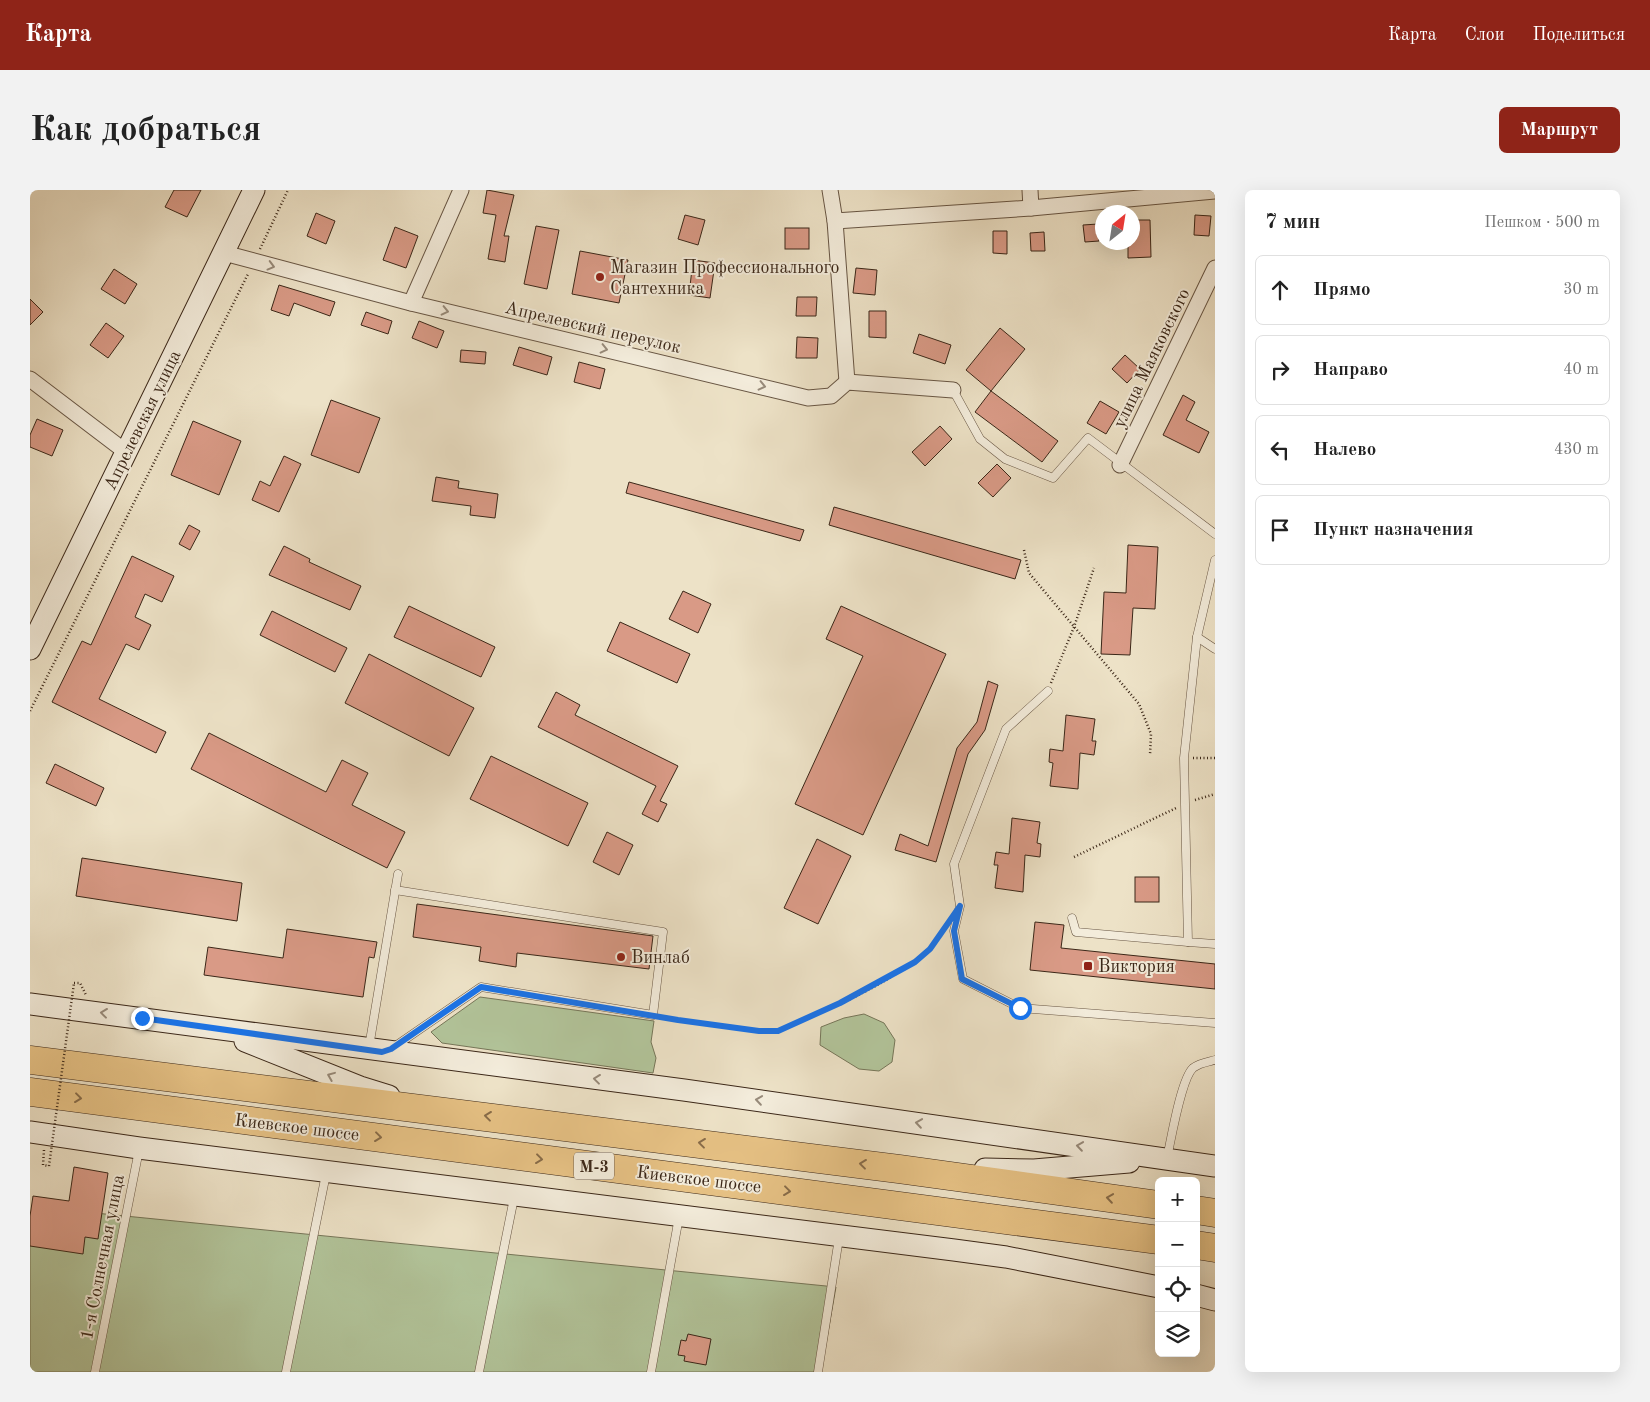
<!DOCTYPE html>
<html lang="ru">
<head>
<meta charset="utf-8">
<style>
  :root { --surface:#fff; --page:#f2f2f2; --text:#222; --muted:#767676; --line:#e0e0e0; --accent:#8f2418 }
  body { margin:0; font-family:"Old Standard TT",serif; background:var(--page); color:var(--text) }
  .controls { position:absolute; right:15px; bottom:15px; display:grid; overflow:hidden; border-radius:8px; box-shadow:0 5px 20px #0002 }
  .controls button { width:45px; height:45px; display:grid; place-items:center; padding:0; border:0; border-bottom:1px solid var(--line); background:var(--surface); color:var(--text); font:25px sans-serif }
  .compass { position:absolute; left:1065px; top:15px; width:45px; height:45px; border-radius:50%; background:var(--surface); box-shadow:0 5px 20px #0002; rotate:30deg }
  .stop { position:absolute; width:15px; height:15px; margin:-11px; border:4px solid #1a73e8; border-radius:50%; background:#fff }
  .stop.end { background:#1a73e8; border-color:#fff; box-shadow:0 1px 5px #0008 }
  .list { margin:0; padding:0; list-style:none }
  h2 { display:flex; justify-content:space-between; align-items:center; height:65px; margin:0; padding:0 20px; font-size:21px }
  h2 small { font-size:16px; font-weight:400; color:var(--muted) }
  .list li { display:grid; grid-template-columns:32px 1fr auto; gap:15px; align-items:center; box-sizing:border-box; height:70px; margin:0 10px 10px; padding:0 10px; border:1px solid var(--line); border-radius:8px }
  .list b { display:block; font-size:19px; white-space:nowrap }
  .list em { font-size:16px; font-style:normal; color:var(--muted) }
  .icon { flex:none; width:28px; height:28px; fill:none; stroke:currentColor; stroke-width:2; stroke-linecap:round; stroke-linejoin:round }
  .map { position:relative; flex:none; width:1185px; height:1182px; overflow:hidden; border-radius:8px }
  header { display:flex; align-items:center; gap:30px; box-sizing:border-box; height:70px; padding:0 25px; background:var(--accent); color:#fff }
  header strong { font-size:24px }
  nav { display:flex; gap:28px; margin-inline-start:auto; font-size:18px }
  .intro { display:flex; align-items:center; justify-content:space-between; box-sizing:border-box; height:120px; padding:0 30px }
  h1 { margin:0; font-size:35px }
  .button { padding:12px 22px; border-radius:8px; background:var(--accent); color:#fff; font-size:18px; font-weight:700 }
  main { display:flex; gap:30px; padding:0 30px }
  aside { flex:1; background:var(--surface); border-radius:8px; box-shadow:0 5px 20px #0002 }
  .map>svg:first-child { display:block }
  .green { fill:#b2c49a; stroke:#767659 }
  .building { fill:#d99a86; stroke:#3b2718 }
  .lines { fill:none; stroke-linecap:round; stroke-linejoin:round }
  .lane-casing { stroke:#685644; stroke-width:9 }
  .street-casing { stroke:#685644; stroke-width:17 }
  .secondary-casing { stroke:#3b2718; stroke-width:23 }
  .highway-casing { stroke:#3b2718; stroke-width:29 }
  .path { stroke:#3b2718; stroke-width:2.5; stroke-dasharray:1 2.5; stroke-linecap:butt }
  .lane { stroke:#f3ecdb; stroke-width:8 }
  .street { stroke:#f3ecdb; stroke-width:15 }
  .secondary { stroke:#f3ecdb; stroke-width:21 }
  .highway { stroke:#e6c184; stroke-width:28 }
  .path-bridge { stroke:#3b2718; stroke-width:2.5; stroke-dasharray:1 2.5; stroke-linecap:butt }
  .oneway { stroke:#978a7a }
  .oneway2 { stroke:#886c49 }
  .route { stroke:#1a73e8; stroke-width:6 }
  .poi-dot { fill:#8f2418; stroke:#f3ecdb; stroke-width:2 }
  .labels { text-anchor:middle; stroke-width:4; stroke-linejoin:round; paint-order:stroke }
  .shield { fill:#f3ecdb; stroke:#726252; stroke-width:1 }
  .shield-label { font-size:16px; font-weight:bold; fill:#3b2718 }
  .poi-label { font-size:18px; fill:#3b2718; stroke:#f3ecdb; text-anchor:start }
  .street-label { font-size:18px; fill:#3b2718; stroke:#f3ecdb }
</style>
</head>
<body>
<header>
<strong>Карта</strong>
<nav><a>Карта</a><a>Слои</a><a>Поделиться</a></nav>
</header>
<div class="intro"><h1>Как добраться</h1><a class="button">Маршрут</a></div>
<main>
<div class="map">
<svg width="1185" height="1182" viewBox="0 0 1185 1182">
  <rect width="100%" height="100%" fill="#ede2c7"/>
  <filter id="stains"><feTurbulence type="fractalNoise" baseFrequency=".004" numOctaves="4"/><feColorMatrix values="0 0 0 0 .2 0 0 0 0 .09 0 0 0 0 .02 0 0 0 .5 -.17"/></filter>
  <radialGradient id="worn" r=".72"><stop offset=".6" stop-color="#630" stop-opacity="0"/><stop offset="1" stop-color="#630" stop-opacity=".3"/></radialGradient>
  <g class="green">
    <polygon points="450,807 624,831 621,852 626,868 623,883 412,853 401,842"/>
    <polygon points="834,824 854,833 865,850 862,872 849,881 829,879 790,855 791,837 814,828"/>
    <polygon points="65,1023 806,1097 791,1182 0,1182 0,1052"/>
  </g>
  <g class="building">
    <polygon points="144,0 171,0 157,27 135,17"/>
    <polygon points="457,0 484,5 474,46 479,46 475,72 458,69 466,25 453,23"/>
    <polygon points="286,23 305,31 296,54 277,46"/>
    <polygon points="655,25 675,30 668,55 648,49"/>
    <polygon points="1165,25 1181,26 1179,46 1164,45"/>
    <polygon points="1102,30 1120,30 1121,67 1098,68 1098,52 1102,52"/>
    <polygon points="1068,34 1069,51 1055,52 1053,35"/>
    <polygon points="506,36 529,40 517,99 494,94"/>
    <polygon points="365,37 388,46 376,78 353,70"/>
    <rect x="755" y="38" width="24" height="21"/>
    <polygon points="963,41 977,41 977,64 963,63"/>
    <polygon points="1014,42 1015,61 1001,61 1000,43"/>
    <polygon points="550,61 598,70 589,113 542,104"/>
    <polygon points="663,70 685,73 680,108 659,105"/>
    <polygon points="826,78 847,80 845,105 823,103"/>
    <polygon points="84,79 107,94 95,114 71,99"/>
    <polygon points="249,95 305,112 300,126 264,113 259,126 241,120"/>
    <polygon points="767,107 787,107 786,126 766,126"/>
    <polygon points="0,109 13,122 0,135"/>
    <polygon points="839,121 856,121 856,148 839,147"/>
    <polygon points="336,122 362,131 358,144 331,135"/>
    <polygon points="389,131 414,141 407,158 382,148"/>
    <polygon points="76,133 94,146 78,168 60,155"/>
    <polygon points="970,138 995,159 961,201 936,180"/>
    <polygon points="889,144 921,155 915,174 883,163"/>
    <polygon points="767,147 788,148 787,168 766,168"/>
    <polygon points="489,157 522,167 517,185 483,175"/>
    <polygon points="431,160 456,162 455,174 430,172"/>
    <polygon points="1095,165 1110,179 1097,193 1082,179"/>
    <polygon points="549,172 575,179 570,199 544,192"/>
    <polygon points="961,201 1028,251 1012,272 945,222"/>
    <polygon points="1153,205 1165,212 1156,230 1179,242 1169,263 1133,245"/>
    <polygon points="301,210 350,228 329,283 281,265"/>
    <polygon points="1070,211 1089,222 1076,244 1057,233"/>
    <polygon points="7,229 33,240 22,266 0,257 0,245"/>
    <polygon points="163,231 211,251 189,305 141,285"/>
    <polygon points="910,236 922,249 895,276 882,262"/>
    <polygon points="254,266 271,274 249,322 222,310 230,291 240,296"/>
    <polygon points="967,274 981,288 963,307 948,293"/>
    <polygon points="406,287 429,291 428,298 468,304 465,328 440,325 441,316 402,311"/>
    <polygon points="599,292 774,340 770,351 596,303"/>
    <polygon points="804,317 991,370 985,389 799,335"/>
    <polygon points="159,335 170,341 160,360 149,354"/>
    <polygon points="1098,355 1128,357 1125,419 1103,418 1100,465 1071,464 1074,402 1096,403"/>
    <polygon points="254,356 280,369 279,372 331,396 320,420 239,385"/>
    <polygon points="102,366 144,386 132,412 115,404 105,427 121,435 109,460 96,454 69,509 136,542 126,563 22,512 52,451 61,455"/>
    <polygon points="653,401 681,414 668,443 639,429"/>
    <polygon points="379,416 465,457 451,487 364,447"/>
    <polygon points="811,416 916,464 833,645 765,614 833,466 796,449"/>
    <polygon points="242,421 317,458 305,482 230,445"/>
    <polygon points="590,432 660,464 647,493 577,461"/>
    <polygon points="339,464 444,518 419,566 315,513"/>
    <polygon points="958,491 968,495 955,540 938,564 906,672 865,660 870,644 898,656 927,558 947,532"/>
    <polygon points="526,502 550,515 545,525 648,576 630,611 637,614 628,632 612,624 626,596 508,537"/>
    <polygon points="1036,525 1065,529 1062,551 1066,551 1064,565 1050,563 1048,599 1020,596 1023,573 1019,572 1020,559 1033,561"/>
    <polygon points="179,543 296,602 312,570 338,583 322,615 375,642 357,678 161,579"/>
    <polygon points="461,566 558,613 538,656 440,609"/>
    <polygon points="25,574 74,598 66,616 16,593"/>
    <polygon points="982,628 1010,632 1007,653 1011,654 1010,667 995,665 993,702 965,698 968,675 964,675 966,662 979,664"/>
    <polygon points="577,642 603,655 589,685 563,672"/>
    <polygon points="787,649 821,666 788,734 754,718"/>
    <polygon points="52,668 212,693 207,731 46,706"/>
    <rect x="1105" y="687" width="24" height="25"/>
    <polygon points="387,714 623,746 619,779 487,763 486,777 449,771 451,757 383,747"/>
    <polygon points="1005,732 1034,735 1031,758 1185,774 1185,799 1000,780"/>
    <polygon points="257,739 347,752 344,768 339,767 333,807 174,785 178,757 253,768"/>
    <polygon points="44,977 78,983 68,1049 55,1047 53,1064 0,1056 0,1026 3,1006 39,1011"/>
    <polygon points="658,1144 681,1149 676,1175 654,1171 655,1166 648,1165 651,1150 656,1151"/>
  </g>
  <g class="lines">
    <g class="lane-casing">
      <g id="lane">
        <polyline points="923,200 950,249 975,269 1023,288 1058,248 1185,344"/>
        <polyline points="1185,370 1167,447 1154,568 1158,752 1185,754"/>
        <polyline points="1167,447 1185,459"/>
        <polyline points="1018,501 976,539 924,674 930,716 924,741 933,789 990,818 1185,833"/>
        <polyline points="1042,728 1046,742 1158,752"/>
        <polyline points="339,857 368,684"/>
        <polyline points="364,857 451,797 623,825 633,742 365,700"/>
        <path d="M1137,968C1141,950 1151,889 1163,878C1169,873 1177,872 1185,870"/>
        <polyline points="65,1182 109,960"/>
        <polyline points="256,1182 296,984"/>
        <polyline points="449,1182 484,1008"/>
        <polyline points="621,1182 649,1027"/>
        <polyline points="788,1182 809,1048"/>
      </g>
    </g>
    <g class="street-casing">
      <g id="street">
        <polyline points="800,0 805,31 817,192"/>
        <polyline points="1000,0 1001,18"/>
        <polyline points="805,31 1001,18 1185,1"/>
        <polyline points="194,63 381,113 778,208 801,206 817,192 923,200"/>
        <polyline points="381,113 431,0"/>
        <polyline points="0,189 96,262"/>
        <polyline points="1090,275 1185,78"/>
      </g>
    </g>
    <g class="secondary-casing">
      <g id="secondary">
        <polyline points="0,459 224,0"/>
        <polyline points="0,814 654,900 1185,976"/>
        <polyline points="215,851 330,897 359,906"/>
        <polyline points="0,942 109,958 924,1060 976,1067 1129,1097"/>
        <polyline points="955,979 1004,980 1099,972"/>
        <polyline points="1166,1105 1185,1110"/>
      </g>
    </g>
    <g class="highway-casing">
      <g id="highway">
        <polyline points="0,870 869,979 1129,1015"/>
        <polyline points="0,902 1129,1050"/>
        <polyline points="1166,1020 1185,1023"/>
        <polyline points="1166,1055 1185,1058"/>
      </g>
    </g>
    <g class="path">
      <polyline points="230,59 258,0"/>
      <polyline points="994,360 999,383 1109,514 1121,544 1120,565"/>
      <polyline points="1021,493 1044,437 1064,378"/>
      <polyline points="0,521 218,84"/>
      <polyline points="1163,568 1185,568"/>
      <polyline points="1165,610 1185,604"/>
      <polyline points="1044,667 1146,618"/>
      <polyline points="44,793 50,793 56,805"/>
      <path d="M631,827L729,841H748C801,818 877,789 913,743"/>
      <polyline points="14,960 13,975 19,976"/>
    </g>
    <use href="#lane" class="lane"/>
    <use href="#street" class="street"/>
    <use href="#secondary" class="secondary"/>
    <use href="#highway" class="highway"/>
    <polyline class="path-bridge" points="19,976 44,793"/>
  </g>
  <defs><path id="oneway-chevron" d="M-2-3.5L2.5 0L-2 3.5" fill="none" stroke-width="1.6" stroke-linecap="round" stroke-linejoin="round" transform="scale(1.25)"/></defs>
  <g class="oneway">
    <use href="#oneway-chevron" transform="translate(241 76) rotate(15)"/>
    <use href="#oneway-chevron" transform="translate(415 121) rotate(13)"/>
    <use href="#oneway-chevron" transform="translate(574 159) rotate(13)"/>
    <use href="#oneway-chevron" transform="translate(732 196) rotate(13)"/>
    <use href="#oneway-chevron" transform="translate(74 823) rotate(-173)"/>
    <use href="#oneway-chevron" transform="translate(301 886) rotate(-158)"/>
    <use href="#oneway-chevron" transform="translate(567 889) rotate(-173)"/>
    <use href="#oneway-chevron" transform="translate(729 910) rotate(-172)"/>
    <use href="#oneway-chevron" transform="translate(889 933) rotate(-172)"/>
    <use href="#oneway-chevron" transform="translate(1050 956) rotate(-172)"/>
  </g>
  <g class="oneway2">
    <use href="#oneway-chevron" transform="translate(48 908) rotate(7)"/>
    <use href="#oneway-chevron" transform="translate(458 926) rotate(-173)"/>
    <use href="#oneway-chevron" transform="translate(348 947) rotate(7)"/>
    <use href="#oneway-chevron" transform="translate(672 953) rotate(-173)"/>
    <use href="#oneway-chevron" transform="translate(509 969) rotate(7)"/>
    <use href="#oneway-chevron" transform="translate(833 974) rotate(-173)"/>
    <use href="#oneway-chevron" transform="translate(757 1001) rotate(7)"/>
    <use href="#oneway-chevron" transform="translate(1080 1008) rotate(-172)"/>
  </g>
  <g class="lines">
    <polyline class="route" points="112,828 352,862 361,859 451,797 648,830 729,841 748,841 810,813 885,772 900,759 930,716 924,741 932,789 990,818"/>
  </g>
  <g class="poi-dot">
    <circle cx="570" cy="87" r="5"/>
    <circle cx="591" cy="767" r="5"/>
    <rect x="1053" y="771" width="10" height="10" rx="2.5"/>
  </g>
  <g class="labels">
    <rect class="shield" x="544" y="962.5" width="40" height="27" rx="4"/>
    <g class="shield-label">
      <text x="564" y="982">М-3</text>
    </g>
    <g class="poi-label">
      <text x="580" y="83">Магазин Профессионального<tspan x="580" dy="21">Сантехника</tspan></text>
      <text x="601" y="773">Винлаб</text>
      <text x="1068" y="782">Виктория</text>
    </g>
    <g class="street-label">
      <text transform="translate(563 137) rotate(13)" y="6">Апрелевский переулок</text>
      <text transform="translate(1121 168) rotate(-64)" y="6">улица Маяковского</text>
      <text transform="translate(112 230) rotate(-64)" y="6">Апрелевская улица</text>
      <text transform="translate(267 937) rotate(7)" y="6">Киевское шоссе</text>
      <text transform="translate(669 989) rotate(7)" y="6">Киевское шоссе</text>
      <text transform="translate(72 1067) rotate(-79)" y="6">1-я Солнечная улица</text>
    </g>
  </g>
  <rect width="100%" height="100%" filter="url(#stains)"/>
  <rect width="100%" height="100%" fill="url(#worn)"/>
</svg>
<div class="controls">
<button>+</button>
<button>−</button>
<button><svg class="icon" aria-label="locate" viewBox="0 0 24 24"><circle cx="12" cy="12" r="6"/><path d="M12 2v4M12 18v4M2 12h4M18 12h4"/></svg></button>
<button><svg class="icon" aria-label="layers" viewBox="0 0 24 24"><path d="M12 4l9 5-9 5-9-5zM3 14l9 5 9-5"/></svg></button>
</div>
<svg class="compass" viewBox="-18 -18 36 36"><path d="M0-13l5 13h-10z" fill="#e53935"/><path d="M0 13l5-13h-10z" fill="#767676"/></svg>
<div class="stop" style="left:990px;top:818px"></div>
<div class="stop end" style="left:112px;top:828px"></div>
</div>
<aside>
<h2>7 мин<small>Пешком · 500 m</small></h2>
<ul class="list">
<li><svg class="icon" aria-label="ahead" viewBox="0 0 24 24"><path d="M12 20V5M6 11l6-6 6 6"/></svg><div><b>Прямо</b></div><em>30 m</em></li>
<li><svg class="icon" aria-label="right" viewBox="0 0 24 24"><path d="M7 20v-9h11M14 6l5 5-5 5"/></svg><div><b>Направо</b></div><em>40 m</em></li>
<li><svg class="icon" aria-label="left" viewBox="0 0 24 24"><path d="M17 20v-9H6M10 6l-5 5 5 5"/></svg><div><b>Налево</b></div><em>430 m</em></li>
<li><svg class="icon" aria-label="arrive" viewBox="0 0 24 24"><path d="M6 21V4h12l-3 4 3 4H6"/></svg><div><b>Пункт назначения</b></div></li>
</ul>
</aside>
</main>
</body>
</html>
